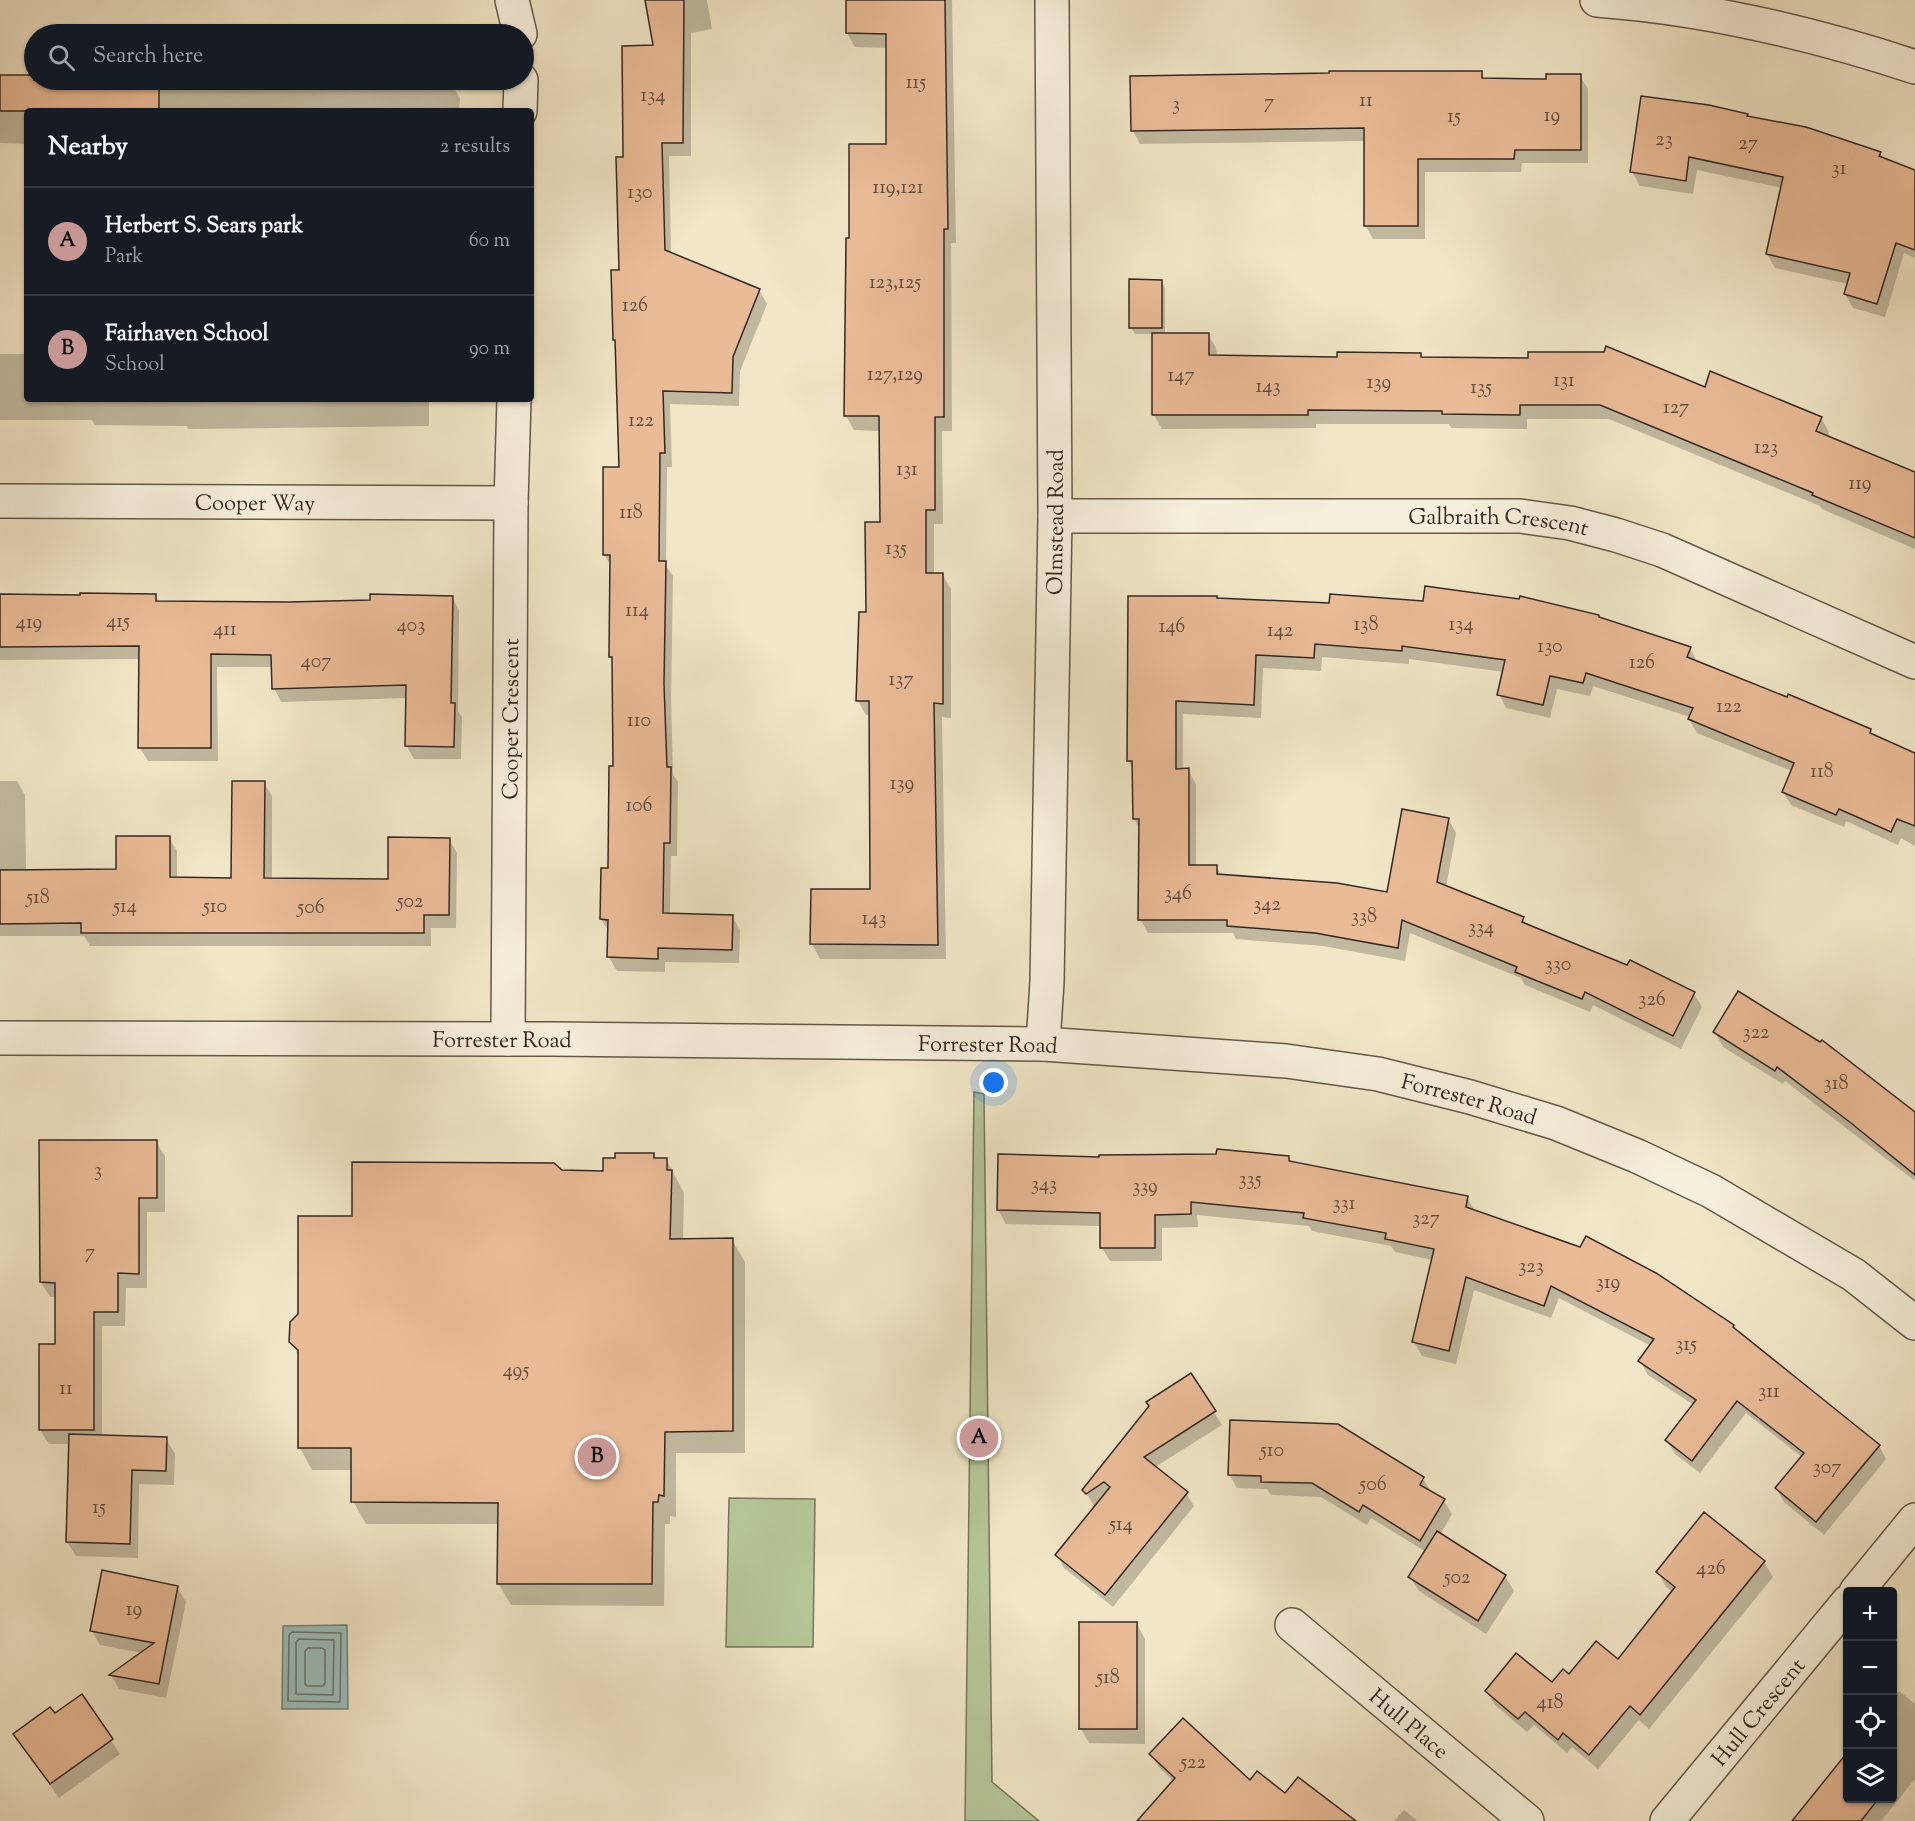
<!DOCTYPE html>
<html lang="en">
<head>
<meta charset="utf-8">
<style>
  :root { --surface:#171b24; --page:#20242c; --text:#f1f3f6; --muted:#9ea1a6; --line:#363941; --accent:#c59692 }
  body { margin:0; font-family:"Sorts Mill Goudy",serif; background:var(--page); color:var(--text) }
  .controls { position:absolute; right:18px; bottom:18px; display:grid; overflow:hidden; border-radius:6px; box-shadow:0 2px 4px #0004 }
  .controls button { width:54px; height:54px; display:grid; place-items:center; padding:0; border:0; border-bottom:2px solid var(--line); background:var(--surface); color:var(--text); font:30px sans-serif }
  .you { position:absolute; left:994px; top:1083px; width:21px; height:21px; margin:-15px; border:4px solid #fff; border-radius:50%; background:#1a73e8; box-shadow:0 0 0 9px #1a73e833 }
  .badge { display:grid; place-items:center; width:39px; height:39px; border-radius:50%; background:var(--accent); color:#111; font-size:20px; font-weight:700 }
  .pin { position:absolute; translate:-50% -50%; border:3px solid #fff; box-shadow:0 2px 6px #0006 }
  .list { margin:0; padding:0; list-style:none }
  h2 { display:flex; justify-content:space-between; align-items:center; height:78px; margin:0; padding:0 24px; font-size:26px }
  h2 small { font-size:20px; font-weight:400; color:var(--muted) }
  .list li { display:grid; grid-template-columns:39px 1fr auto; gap:18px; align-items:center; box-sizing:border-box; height:108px; padding:0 24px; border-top:2px solid var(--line) }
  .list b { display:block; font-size:22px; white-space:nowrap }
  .list p { margin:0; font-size:20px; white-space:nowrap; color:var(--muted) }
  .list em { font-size:20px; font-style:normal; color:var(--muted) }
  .icon { flex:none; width:33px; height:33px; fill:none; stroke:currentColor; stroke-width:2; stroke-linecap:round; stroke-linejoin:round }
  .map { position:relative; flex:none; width:1915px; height:1821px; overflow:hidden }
  .search { position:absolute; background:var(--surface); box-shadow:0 2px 4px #0004; left:24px; top:24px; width:510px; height:66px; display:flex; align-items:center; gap:15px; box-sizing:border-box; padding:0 21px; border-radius:33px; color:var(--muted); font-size:22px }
  .panel { position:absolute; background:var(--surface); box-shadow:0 2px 4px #0004; left:24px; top:108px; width:510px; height:294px; border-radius:6px }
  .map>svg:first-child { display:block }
  .green { fill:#b6c698; stroke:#75775c; stroke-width:1.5 }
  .water { fill:#9cbebb; stroke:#72827d; stroke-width:1.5 }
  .shadow { fill:#0003; fill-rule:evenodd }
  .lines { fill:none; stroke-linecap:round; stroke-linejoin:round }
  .shore { stroke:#68736e; stroke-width:1.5 }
  .building { fill:#e9bb97; stroke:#342821; stroke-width:1.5 }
  .minor-casing { stroke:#63584a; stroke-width:36 }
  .minor { stroke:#f6efdb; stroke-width:33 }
  .labels { text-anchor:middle; stroke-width:4.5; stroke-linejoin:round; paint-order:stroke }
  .number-label { font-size:20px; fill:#614d3e }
  .street-label { font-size:22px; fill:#342821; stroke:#f6efdb }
</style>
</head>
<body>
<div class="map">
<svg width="1915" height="1821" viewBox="0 0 1915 1821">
  <rect width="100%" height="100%" fill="#f1e6c7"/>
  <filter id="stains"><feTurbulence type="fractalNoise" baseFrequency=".00333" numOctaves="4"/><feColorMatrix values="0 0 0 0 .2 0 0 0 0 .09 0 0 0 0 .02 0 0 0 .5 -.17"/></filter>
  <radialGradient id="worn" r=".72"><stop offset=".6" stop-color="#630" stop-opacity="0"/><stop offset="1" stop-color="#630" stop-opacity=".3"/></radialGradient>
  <g class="green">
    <polygon points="974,1092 984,1094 992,1782 1039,1821 965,1821"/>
    <polygon points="729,1498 815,1499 813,1647 726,1647"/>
  </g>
  <polygon class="water" points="347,1625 348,1709 282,1709 283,1626"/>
  <g class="shadow">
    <polygon points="647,0 707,0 712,29 691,33 691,156 669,156 671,254 759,290 767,304 740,371 739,406 670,404 672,467 667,467 666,566 673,576 671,698 673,775 678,782 677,856 671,856 670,915 732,916 740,930 739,963 665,962 665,972 617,971 609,957 609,932 601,919 609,870 614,768 613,662 610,656 611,566 604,554 620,468 617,344 614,340 621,271 624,158 655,47"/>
    <polygon points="847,0 952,0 956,243 951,243 952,431 942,431 943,524 934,524 934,575 942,574 951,589 951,718 942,717 946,959 820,959 812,944 812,891 872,891 871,715 866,715 858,701 867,614 881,523 880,431 854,430 846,416 850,240 888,145 887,48 855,47 847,33"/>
    <polygon points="1482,73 1485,80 1548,80 1580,76 1588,89 1588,163 1522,163 1521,172 1425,172 1425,239 1373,239 1365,225 1365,141 1140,144 1133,131"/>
    <polygon points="0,76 34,76 34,80 64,80 65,82 158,82 159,84 286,85 287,82 452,85 460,98 459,111 27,111 27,144 0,143"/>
    <polygon points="1747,115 1749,117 1880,153 1884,160 1915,171 1915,258 1904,253 1885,317 1853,308 1845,294 1848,284 1775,268 1767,254 1782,188 1697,170 1693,194 1640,186 1632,172"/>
    <path d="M1161,281L1165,288V334H1208L1216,348L1217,357L1339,359L1420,354L1422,358L1706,389L1821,418L1829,432L1827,437L1915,479V549L1822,509L1820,506L1609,419H1527V429L1451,428L1449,424H1316V428L1162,429L1154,415V334H1135L1131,328ZM1817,425H1820L1815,439Z"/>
    <polygon points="0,354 27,354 27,399 429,399 429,426 188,429 187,426 95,425 92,420 0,420"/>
    <polygon points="0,595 155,595 159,602 289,603 452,597 459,610 458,711 462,717 461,759 414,759 406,745 407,698 281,702 274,688 273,667 217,667 218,761 148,761 140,748 140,659 0,660"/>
    <polygon points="1217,599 1600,619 1690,648 1697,662 1870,730 1874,736 1915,754 1915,846 1901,838 1898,845 1846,821 1844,827 1791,805 1783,792 1792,771 1697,733 1689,719 1690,717 1593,686 1590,696 1557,689 1550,718 1506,708 1499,694 1504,672 1409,659 1409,664 1322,657 1321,671 1263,668 1261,718 1183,714 1183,770 1188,770 1196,784 1196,866 1216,866 1221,875 1388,893 1448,819 1456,833 1446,887 1523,919 1527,926 1694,994 1702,1007 1681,1049 1593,1005 1590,1012 1525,985 1521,978 1410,933 1405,961 1323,946 1236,939 1233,933 1148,933 1140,919 1141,830 1134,819 1134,770 1128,761"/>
    <polygon points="0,781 17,781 25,795 26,871 118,870 169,838 177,851 177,879 232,879 264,783 272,796 272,880 390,881 449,839 457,853 456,928 431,928 431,946 90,946 84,936 0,936"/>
    <polygon points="1715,1032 1915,1115 1915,1181 1785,1081 1783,1084 1723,1047"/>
    <polygon points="156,1142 165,1156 165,1212 147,1212 147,1288 126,1288 125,1326 102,1326 102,1437 166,1439 175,1454 174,1485 139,1484 138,1558 76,1556 67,1542 70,1444 49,1444 40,1430 57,1346 57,1297 50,1297 41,1282"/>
    <polygon points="653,1154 656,1159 666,1159 684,1193 683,1240 732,1240 745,1262 745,1453 676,1453 676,1517 670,1516 670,1524 665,1524 664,1606 511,1605 498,1583 499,1524 366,1524 353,1501 353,1470 312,1470 300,1448 300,1358 291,1342 300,1315 353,1218 562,1171 605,1172"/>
    <polygon points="1288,1157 1291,1163 1467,1197 1475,1212 1736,1332 1879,1446 1886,1459 1824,1535 1784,1502 1776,1488 1802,1457 1746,1413 1700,1473 1675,1454 1667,1440 1694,1405 1648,1375 1640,1361 1651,1346 1559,1298 1551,1318 1474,1290 1456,1364 1422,1356 1414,1342 1433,1260 1395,1252 1391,1246 1312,1231 1309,1226 1197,1215 1198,1227 1162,1228 1162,1261 1110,1261 1102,1248 1102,1226 1006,1224 998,1210 1101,1158"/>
    <polygon points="1190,1375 1222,1425 1155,1467 1186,1493 1194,1506 1113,1607 1064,1568 1057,1555 1095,1507 1084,1490"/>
    <polygon points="1338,1425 1423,1479 1432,1493 1444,1501 1452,1514 1440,1535 1505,1576 1514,1591 1486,1634 1419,1591 1410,1577 1426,1552 1371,1518 1367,1525 1321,1497 1271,1495 1267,1489 1237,1488 1229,1474"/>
    <polygon points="1704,1514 1764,1562 1773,1577 1649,1729 1639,1720 1598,1769 1572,1747 1567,1753 1534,1725 1527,1732 1495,1705 1486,1691 1552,1684 1569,1676 1618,1661 1673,1592 1666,1587 1658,1572"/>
    <polygon points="177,1587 186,1602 166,1698 119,1689 111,1675 142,1653 100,1645 92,1631"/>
    <polygon points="1137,1624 1145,1639 1145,1744 1089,1743 1081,1729"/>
    <polygon points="1899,1691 1915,1704 1915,1779 1881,1821 1793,1821 1848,1754 1848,1798 1892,1798 1892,1699"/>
    <polygon points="81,1696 120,1754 59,1798 15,1734 54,1716"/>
    <polygon points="1151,1754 1250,1782 1344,1821 1139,1821 1174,1782 1159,1767"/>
    <polygon points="1404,1810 1418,1821 1394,1821"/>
  </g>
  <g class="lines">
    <g class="shore">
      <polygon points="292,1632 341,1633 340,1702 288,1701 289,1635"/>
      <polygon points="299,1639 334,1640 333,1695 296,1694 296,1642"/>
      <polygon points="308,1648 322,1648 325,1650 325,1683 323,1686 307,1686 305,1684 305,1651"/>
    </g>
  </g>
  <g class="building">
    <polygon points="645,0 684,0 683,143 662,143 665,250 760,289 733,357 732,393 663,391 665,453 660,453 659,561 666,561 664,684 667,767 671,767 670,843 664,843 663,913 733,915 732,950 658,948 658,959 607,957 608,920 600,919 601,868 608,868 609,766 613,766 612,657 609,657 610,555 603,555 603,467 619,467 615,340 613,340 611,270 619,270 616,157 623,157 622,46 653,45"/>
    <polygon points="846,0 945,0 948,229 944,229 944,417 935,417 935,510 926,510 926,573 943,573 943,704 934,703 938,945 810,944 811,889 870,889 869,701 856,701 859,612 866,612 865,522 880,522 879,416 844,416 846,238 849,238 849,144 886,144 886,34 846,33"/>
    <polygon points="1329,71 1482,71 1482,78 1546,79 1546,74 1581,74 1581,150 1515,150 1514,159 1418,159 1418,226 1364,226 1364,128 1131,131 1130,76 1329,73"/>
    <polygon points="0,75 34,75 34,80 159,81 159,111 0,111"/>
    <polygon points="1641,96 1709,105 1748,114 1747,116 1806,127 1881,152 1879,156 1915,170 1915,250 1896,243 1877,304 1844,294 1850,273 1766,254 1783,177 1689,157 1686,181 1630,172"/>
    <polygon points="1129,279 1162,280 1162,328 1129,328"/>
    <polygon points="1152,333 1209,333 1209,355 1337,357 1337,352 1421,353 1421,357 1528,358 1528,352 1604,352 1606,346 1705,387 1710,371 1822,417 1816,431 1915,472 1915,538 1812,495 1813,493 1600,405 1520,405 1520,415 1442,414 1442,411 1308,410 1308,415 1152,415"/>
    <polygon points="1425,586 1519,599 1520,596 1599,615 1599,617 1691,647 1687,657 1787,697 1788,694 1871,729 1870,733 1915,753 1915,826 1897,819 1891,832 1839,809 1836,815 1782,792 1794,763 1688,719 1693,708 1586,673 1583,683 1550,676 1543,705 1497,695 1505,660 1402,646 1402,651 1315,644 1314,658 1256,655 1254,705 1176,701 1176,769 1189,768 1189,865 1217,865 1217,874 1337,883 1387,892 1402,809 1449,818 1437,882 1524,917 1522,922 1627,965 1630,960 1695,992 1673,1036 1585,992 1582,999 1515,972 1517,967 1402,920 1398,948 1315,933 1227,926 1227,920 1138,920 1139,819 1133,819 1132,761 1127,761 1128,596 1217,596 1217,598 1329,603 1330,594 1423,601"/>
    <polygon points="80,593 156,594 156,601 289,602 370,600 370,594 453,596 451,703 455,703 454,747 405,746 406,685 272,689 271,655 211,654 211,748 138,748 139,646 0,647 0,594 80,595"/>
    <polygon points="232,781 265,781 264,878 388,879 388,837 450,838 449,915 424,915 424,933 81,933 81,923 0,924 0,870 116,869 116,836 170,836 170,877 231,878"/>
    <polygon points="1738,991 1820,1042 1822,1040 1915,1112 1915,1175 1851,1123 1777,1067 1775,1071 1713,1032"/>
    <polygon points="39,1140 157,1140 157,1198 139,1198 139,1274 118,1273 118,1312 94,1312 94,1430 39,1430 39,1344 55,1344 55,1283 40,1282"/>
    <polygon points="1217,1149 1289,1156 1289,1161 1468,1196 1466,1207 1580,1247 1586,1236 1656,1273 1734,1325 1733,1327 1880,1445 1816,1522 1775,1488 1804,1453 1737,1401 1692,1461 1665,1440 1696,1400 1638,1361 1654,1339 1551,1286 1544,1306 1466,1277 1449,1351 1412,1342 1434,1249 1385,1239 1386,1233 1303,1218 1304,1213 1191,1202 1191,1214 1155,1215 1155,1248 1100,1248 1100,1213 997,1210 998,1154 1099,1157 1099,1155 1216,1154"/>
    <polygon points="615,1153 654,1153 654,1158 667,1158 667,1170 672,1170 670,1239 733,1238 733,1431 665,1432 664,1496 659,1495 658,1502 653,1502 652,1584 497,1584 498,1503 351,1502 351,1448 298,1448 298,1350 289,1342 290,1322 298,1314 298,1216 352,1216 352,1162 554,1163 562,1170 603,1171 603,1158 615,1158"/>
    <polygon points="1191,1373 1216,1411 1144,1457 1188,1492 1105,1595 1055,1555 1110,1487 1104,1482 1086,1494 1082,1490 1149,1406 1146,1402"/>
    <polygon points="1230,1420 1338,1424 1424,1477 1420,1485 1445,1499 1420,1541 1363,1505 1359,1512 1312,1483 1261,1482 1261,1476 1228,1475"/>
    <polygon points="69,1434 167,1437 166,1471 132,1470 130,1544 66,1542"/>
    <polygon points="1704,1512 1765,1561 1640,1715 1630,1706 1589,1755 1563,1733 1558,1740 1525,1712 1518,1719 1485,1691 1516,1653 1552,1682 1563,1669 1569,1674 1596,1641 1618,1659 1675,1587 1656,1572"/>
    <polygon points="1437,1531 1506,1575 1478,1621 1408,1577"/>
    <polygon points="102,1570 178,1586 159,1684 109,1675 154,1643 90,1631"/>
    <rect x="1079" y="1622" width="58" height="107"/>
    <polygon points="82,1694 113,1739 50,1784 13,1734 50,1707 55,1713"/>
    <polygon points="1183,1718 1250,1780 1257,1771 1285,1793 1298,1777 1356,1821 1137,1821 1175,1778 1149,1754"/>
    <polygon points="1846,1754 1848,1798 1879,1798 1861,1821 1792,1821"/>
  </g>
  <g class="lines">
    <g class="minor-casing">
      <g id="minor">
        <polyline points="512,0 520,34"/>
        <path d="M1597,0C1705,8 1812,33 1915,67"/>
        <polyline points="520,111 521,80"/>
        <path id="s1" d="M0,501L511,503"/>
        <path id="s2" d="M1055,516H1520L1570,523L1616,535L1662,550L1915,662"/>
        <path id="s3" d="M0,1038L551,1039L1043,1044L1286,1061L1378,1074L1470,1097L1556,1123L1637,1156L1711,1191L1854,1275L1915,1323"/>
        <path id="s4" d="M508,1039L511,503L514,399"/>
        <path id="s5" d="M1043,1044L1047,982L1055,516L1052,0"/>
        <polyline points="1856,1592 1915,1520"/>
        <path id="s6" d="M1292,1625L1527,1821"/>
        <path id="s7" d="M1667,1821L1848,1602"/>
      </g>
    </g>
    <use href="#minor" class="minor"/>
  </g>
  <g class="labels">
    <g class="number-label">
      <text x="916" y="88">115</text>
      <text x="653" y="101">134</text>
      <text x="1366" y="106">11</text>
      <text x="1269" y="108">7</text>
      <text x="1176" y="110">3</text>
      <text x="1552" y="121">19</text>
      <text x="1454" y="122">15</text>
      <text x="1664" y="145">23</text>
      <text x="1748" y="149">27</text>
      <text x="1839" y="174">31</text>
      <text x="898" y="193">119,121</text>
      <text x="640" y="198">130</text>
      <text x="895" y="288">123,125</text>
      <text x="635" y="311">126</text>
      <text x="895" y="380">127,129</text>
      <text x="1181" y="381">147</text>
      <text x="1564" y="386">131</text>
      <text x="1379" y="388">139</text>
      <text x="1268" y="392">143</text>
      <text x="1481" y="393">135</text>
      <text x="1676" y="413">127</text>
      <text x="641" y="426">122</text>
      <text x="1766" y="453">123</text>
      <text x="907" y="475">131</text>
      <text x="1860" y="489">119</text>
      <text x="631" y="518">118</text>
      <text x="896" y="554">135</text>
      <text x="637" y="616">114</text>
      <text x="118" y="627">415</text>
      <text x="29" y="628">419</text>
      <text x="1366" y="630">138</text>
      <text x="1461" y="630">134</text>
      <text x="411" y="631">403</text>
      <text x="1172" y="632">146</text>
      <text x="225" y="635">411</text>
      <text x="1280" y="636">142</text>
      <text x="1550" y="652">130</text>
      <text x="316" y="667">407</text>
      <text x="1642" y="668">126</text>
      <text x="901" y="685">137</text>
      <text x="1729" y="712">122</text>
      <text x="639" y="726">110</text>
      <text x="1822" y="777">118</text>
      <text x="902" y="789">139</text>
      <text x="639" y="811">106</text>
      <text x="1178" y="899">346</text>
      <text x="38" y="903">518</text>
      <text x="410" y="907">502</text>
      <text x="1267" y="910">342</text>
      <text x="125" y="912">514</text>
      <text x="215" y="912">510</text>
      <text x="311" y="913">506</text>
      <text x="1364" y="922">338</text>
      <text x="874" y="924">143</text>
      <text x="1481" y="933">334</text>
      <text x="1558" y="970">330</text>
      <text x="1652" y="1005">326</text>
      <text x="1756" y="1038">322</text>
      <text x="1836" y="1089">318</text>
      <text x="98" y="1176">3</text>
      <text x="1250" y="1185">335</text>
      <text x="1044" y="1190">343</text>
      <text x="1145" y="1192">339</text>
      <text x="1344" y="1209">331</text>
      <text x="1426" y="1224">327</text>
      <text x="90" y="1258">7</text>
      <text x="1531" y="1272">323</text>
      <text x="1608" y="1288">319</text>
      <text x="1686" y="1350">315</text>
      <text x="516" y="1376">495</text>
      <text x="66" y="1394">11</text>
      <text x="1769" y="1397">311</text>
      <text x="1272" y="1456">510</text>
      <text x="1827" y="1473">307</text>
      <text x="1373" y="1490">506</text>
      <text x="99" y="1513">15</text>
      <text x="1121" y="1530">514</text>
      <text x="1711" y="1574">426</text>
      <text x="1457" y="1583">502</text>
      <text x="134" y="1615">19</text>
      <text x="1108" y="1683">518</text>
      <text x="1550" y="1708">418</text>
      <text x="1193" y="1768">522</text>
    </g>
    <g class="street-label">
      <text dy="8" stroke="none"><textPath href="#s1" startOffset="255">Cooper Way</textPath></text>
      <text dy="8" stroke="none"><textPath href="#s5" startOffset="522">Olmstead Road</textPath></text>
      <text dy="8" stroke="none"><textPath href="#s2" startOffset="444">Galbraith Crescent</textPath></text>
      <text dy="8" stroke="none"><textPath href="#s4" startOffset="320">Cooper Crescent</textPath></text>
      <text dy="8" stroke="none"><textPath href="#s3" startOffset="502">Forrester Road</textPath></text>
      <text dy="8" stroke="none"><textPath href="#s3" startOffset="988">Forrester Road</textPath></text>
      <text dy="8" stroke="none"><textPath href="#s3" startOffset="1474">Forrester Road</textPath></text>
      <text dy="8" stroke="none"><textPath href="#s7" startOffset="142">Hull Crescent</textPath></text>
      <text dy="8" stroke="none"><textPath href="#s6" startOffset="153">Hull Place</textPath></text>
    </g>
  </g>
  <rect width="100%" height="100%" filter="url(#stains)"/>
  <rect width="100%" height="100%" fill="url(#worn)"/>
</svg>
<div class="controls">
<button>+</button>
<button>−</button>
<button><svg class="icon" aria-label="locate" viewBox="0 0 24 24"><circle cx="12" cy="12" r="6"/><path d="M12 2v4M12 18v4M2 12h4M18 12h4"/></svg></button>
<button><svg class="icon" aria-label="layers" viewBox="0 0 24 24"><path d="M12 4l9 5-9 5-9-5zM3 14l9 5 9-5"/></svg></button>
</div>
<div class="you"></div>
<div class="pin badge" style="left:979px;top:1438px">A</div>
<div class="pin badge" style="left:597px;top:1457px">B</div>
<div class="search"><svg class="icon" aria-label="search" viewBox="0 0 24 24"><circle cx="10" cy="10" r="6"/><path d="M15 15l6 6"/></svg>Search here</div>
<section class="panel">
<h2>Nearby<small>2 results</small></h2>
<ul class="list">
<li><span class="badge">A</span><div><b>Herbert S. Sears park</b><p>Park</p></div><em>60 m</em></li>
<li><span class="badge">B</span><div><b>Fairhaven School</b><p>School</p></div><em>90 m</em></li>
</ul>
</section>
</div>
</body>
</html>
